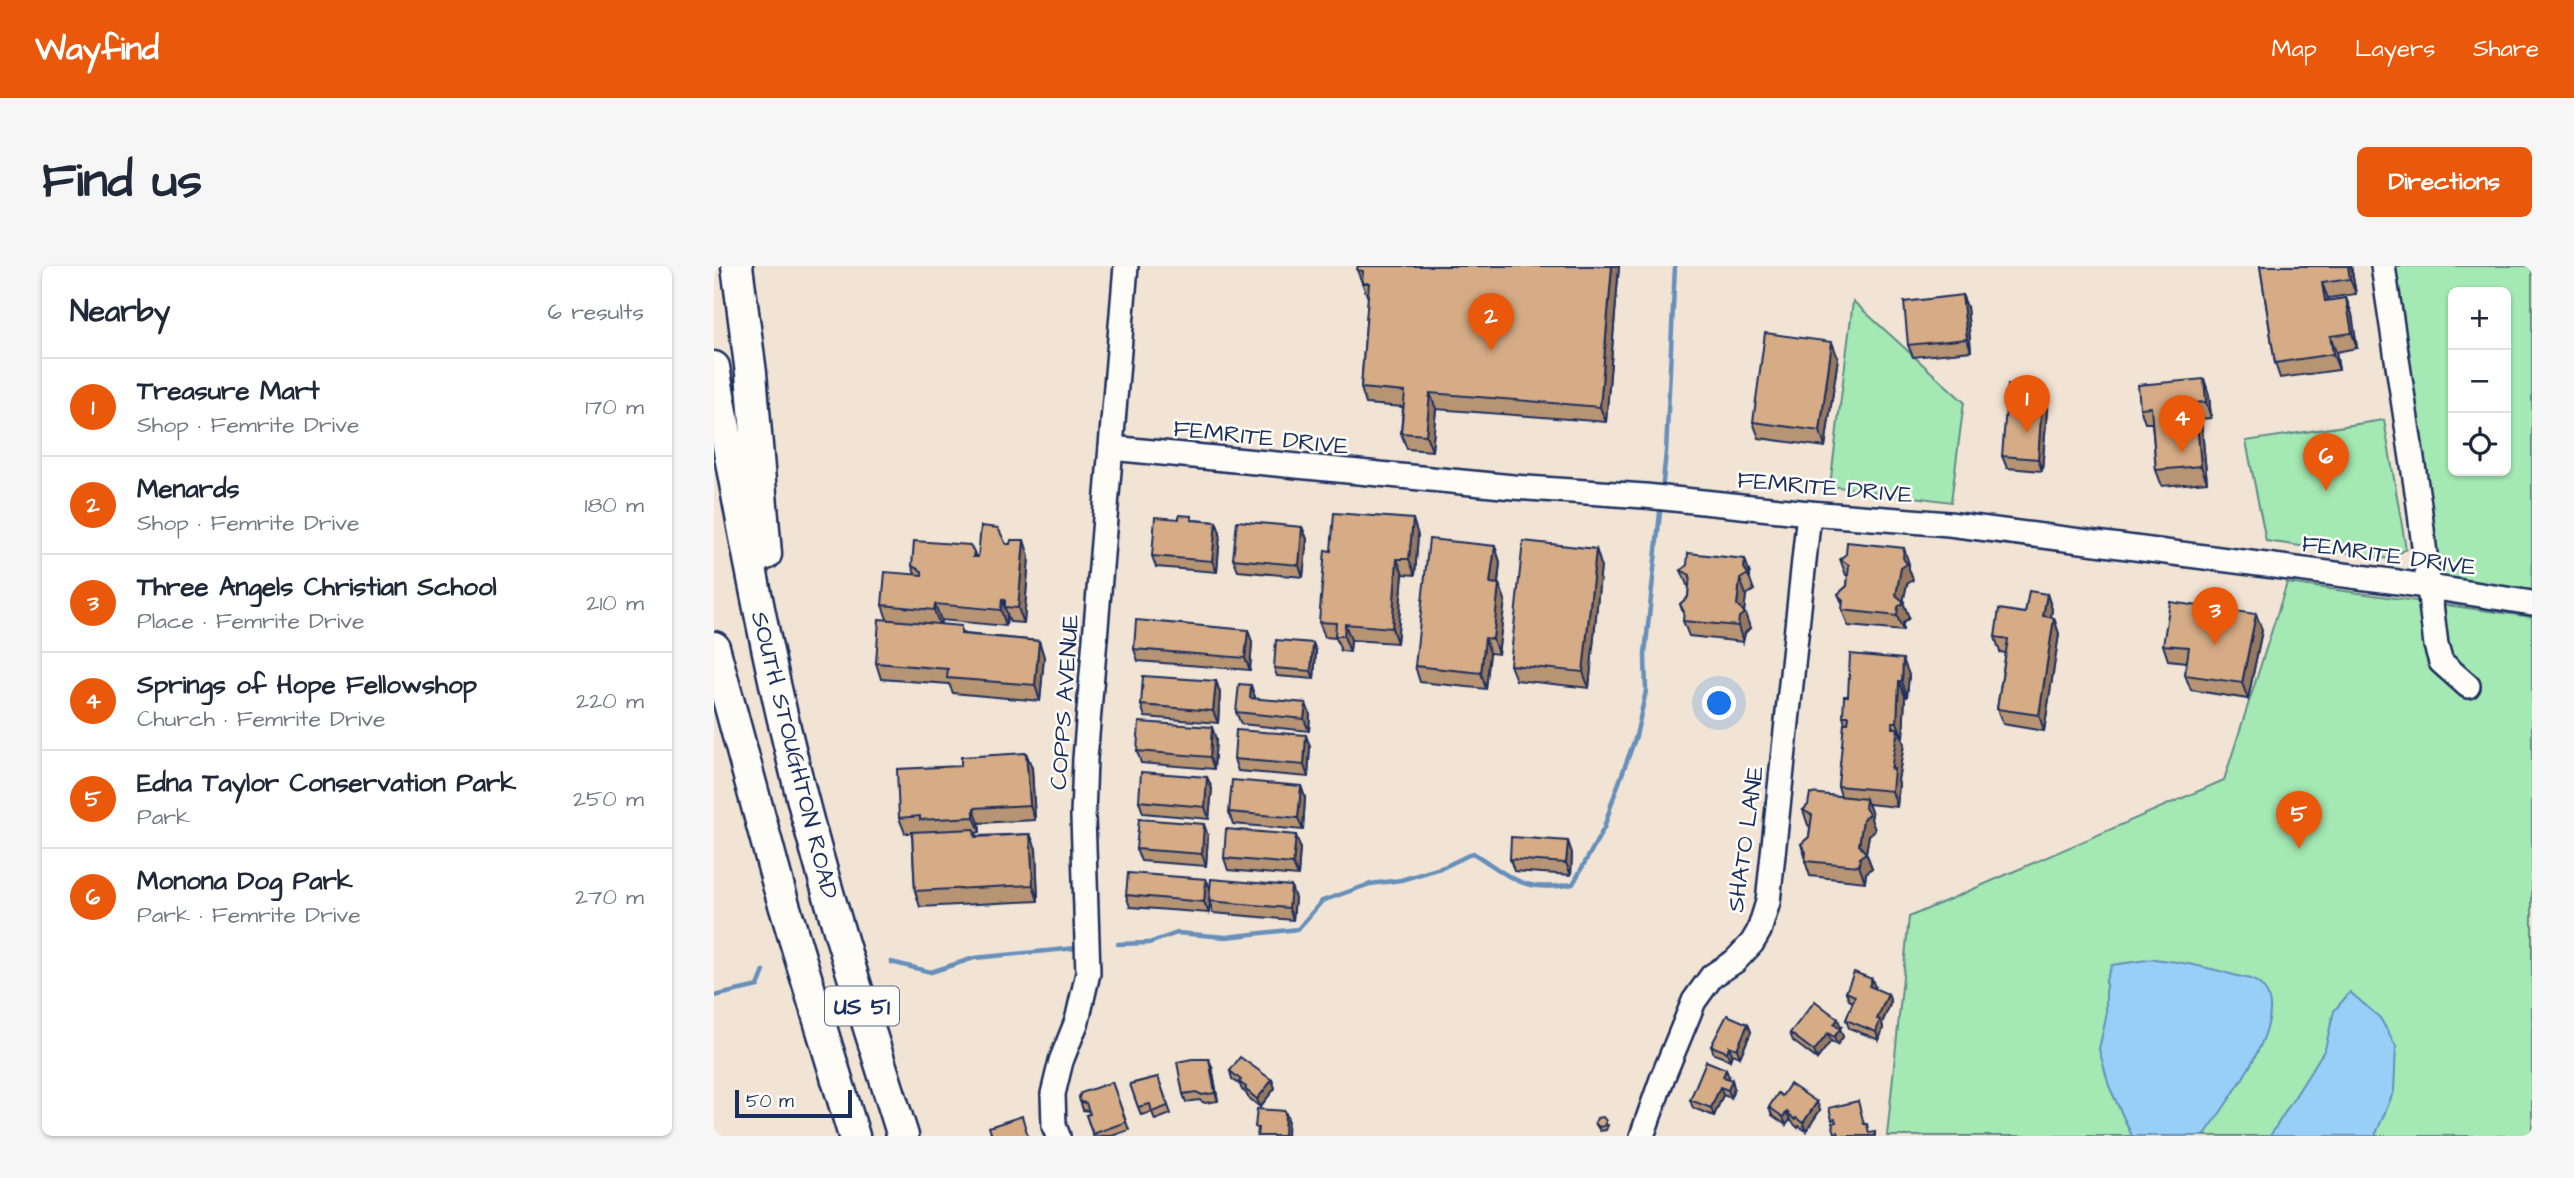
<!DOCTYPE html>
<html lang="en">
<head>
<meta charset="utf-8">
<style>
  :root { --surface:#fff; --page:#f6f6f7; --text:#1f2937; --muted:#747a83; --line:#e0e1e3; --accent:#ea580c }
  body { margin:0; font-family:"Architects Daughter",sans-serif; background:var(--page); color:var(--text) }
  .controls { position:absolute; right:21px; top:21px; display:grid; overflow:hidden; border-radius:10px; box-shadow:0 2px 5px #0004 }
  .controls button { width:63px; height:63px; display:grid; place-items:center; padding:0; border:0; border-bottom:2px solid var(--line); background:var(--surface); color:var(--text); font:35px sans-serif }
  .scale { position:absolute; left:21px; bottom:18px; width:117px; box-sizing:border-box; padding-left:7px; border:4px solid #1b2f5e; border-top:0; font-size:19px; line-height:24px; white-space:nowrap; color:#1b2f5e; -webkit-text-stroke:5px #fdfcf7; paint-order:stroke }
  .you { position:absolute; left:1006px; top:438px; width:24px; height:24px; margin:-18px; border:5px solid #fff; border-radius:50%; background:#1a73e8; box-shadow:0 0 0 10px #1a73e833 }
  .badge { display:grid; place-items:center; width:46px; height:46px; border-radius:50%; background:var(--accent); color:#fff; font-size:23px; font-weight:700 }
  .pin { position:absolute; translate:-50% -58px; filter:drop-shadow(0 2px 4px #0008) }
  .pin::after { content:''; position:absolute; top:37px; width:24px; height:21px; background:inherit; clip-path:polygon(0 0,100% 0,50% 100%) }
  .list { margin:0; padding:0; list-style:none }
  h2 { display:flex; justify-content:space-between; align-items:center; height:91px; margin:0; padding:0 28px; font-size:30px }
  h2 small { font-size:23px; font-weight:400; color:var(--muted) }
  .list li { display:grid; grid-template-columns:46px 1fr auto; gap:21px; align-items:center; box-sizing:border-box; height:98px; padding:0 28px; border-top:2px solid var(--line) }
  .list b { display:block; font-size:26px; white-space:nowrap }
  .list p { margin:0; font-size:23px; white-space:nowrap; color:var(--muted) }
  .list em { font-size:23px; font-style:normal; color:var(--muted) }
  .icon { flex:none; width:38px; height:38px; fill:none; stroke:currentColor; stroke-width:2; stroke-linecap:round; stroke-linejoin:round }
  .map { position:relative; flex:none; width:1818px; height:870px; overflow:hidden; border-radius:10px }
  header { display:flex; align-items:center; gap:42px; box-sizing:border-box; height:98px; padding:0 35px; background:var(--accent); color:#fff }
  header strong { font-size:33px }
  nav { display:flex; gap:38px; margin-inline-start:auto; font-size:24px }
  .intro { display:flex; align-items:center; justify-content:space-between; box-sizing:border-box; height:168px; padding:0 42px }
  h1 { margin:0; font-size:49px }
  .button { padding:18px 32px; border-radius:10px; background:var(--accent); color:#fff; font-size:24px; font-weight:700 }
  main { display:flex; gap:42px; padding:0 42px }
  aside { flex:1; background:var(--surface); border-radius:10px; box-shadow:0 2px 5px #0004 }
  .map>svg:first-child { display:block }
  .green { fill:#a4e8b3; stroke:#608c88; stroke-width:2; fill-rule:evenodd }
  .water { fill:#98cff7; stroke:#668fba; stroke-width:2 }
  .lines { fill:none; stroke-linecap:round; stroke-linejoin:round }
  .stream { stroke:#668fba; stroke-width:4.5 }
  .minor-casing { stroke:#1b2f5e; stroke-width:28 }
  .major-casing { stroke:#1b2f5e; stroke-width:35 }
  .minor { stroke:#fdfcf7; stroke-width:23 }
  .major { stroke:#fdfcf7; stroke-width:30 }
  .wall { fill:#b79473; stroke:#1b2f5e; stroke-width:2 }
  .shaded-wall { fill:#95785e; stroke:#1b2f5e; stroke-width:2 }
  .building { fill:#d5ac86; stroke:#1b2f5e; stroke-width:2 }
  .labels { text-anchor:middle; stroke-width:5; stroke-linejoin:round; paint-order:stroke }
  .shield { fill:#fdfcf7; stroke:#5f6c8c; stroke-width:2 }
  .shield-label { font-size:23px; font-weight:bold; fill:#1b2f5e }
  .street-label { font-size:24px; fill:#1b2f5e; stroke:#fdfcf7 }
</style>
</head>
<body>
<header>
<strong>Wayfind</strong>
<nav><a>Map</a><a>Layers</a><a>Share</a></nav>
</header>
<div class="intro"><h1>Find us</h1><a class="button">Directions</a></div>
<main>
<aside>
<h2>Nearby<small>6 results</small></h2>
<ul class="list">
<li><span class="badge">1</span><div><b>Treasure Mart</b><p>Shop · Femrite Drive</p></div><em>170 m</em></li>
<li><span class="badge">2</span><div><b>Menards</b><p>Shop · Femrite Drive</p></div><em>180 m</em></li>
<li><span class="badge">3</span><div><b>Three Angels Christian School</b><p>Place · Femrite Drive</p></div><em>210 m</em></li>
<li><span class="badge">4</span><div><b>Springs of Hope Fellowshop</b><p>Church · Femrite Drive</p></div><em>220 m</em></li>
<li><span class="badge">5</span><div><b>Edna Taylor Conservation Park</b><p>Park</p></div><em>250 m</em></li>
<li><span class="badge">6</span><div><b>Monona Dog Park</b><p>Park · Femrite Drive</p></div><em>270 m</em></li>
</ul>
</aside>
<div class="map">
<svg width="1818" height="870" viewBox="0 0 1818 870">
  <rect width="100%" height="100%" fill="#f1e4d5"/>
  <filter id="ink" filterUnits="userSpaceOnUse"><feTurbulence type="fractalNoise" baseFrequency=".0143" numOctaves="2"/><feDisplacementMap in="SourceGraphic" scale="14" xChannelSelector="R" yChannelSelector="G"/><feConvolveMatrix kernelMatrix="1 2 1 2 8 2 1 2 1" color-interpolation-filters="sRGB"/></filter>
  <g filter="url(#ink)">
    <g class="green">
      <path d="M1669,0H1818V337L1715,320ZM1739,26H1792V205H1739Z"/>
      <polygon points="1139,35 1250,136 1237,236 1116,220"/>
      <polygon points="1670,154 1692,283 1676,293 1552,275 1532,175"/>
      <polygon points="1573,317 1818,351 1818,870 1173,870 1195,651 1510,514"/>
    </g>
    <g class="water">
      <path d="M1440,693C1468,696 1493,701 1520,709C1526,711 1535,712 1541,715C1589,742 1509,841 1490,870H1418L1395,820L1385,783L1392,752V714L1398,699Z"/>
      <polygon points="1636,726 1666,752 1682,780 1680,825 1661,870 1556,870 1611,783 1620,745"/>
    </g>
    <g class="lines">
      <g class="stream">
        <polyline points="948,225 952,186 961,0"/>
        <path d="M404,678L435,677L463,667L512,671L584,663L608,635L656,618L687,614L730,601L759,587C800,613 809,627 859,618L890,562L899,533L922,470L932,425L931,388L947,237"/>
        <polyline points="177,696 217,706 260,692 363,682"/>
        <polyline points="0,730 44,720 50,705"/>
      </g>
      <g class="minor-casing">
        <g id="minor">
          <polyline points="1669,0 1705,239 1722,379 1727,396 1754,420"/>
          <polyline points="397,182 799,221 931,230 1095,247 1235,258 1684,316 1818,337"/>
          <polyline points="344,870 340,860 339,828 347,795 363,755 374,707 369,550 371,493 412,0"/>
          <polyline points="928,870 948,813 980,735 998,710 1021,695 1038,677 1045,665 1054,636 1095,247"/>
        </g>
      </g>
      <g class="major-casing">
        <g id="major">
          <polyline points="23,0 37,107 52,288"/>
          <path d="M0,101C23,230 46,360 77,487C108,617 149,743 189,870"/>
          <polyline points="0,381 65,622 140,870"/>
        </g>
      </g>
      <use href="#minor" class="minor"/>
      <use href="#major" class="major"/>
    </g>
    <g class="wall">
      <polygon points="644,0 905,0 892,156 722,143 718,185 693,183 687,167 689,141 652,138 647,122 654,32 643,4"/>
      <polygon points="1546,0 1637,0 1642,28 1614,32 1614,35 1632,32 1638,48 1643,82 1622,86 1625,104 1566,112 1561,97"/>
      <polygon points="1248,29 1253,41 1257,85 1199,91 1194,79"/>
      <polygon points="1124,92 1111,181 1045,172 1039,156"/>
      <polygon points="1490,113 1495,129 1497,152 1487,153 1493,216 1448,220 1442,204 1438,157 1431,157 1426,142"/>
      <polygon points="1334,132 1328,205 1293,202 1288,190"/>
      <polygon points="477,250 478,254 502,256 506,267 503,306 442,301 438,290 465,253"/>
      <polygon points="588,261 593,273 589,311 524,305 519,293"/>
      <polygon points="704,269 701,309 689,308 683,377 637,374 636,386 627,385 622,372 611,371 605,356 617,285"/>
      <polygon points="292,278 315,290 310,357 296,356 293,348 292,360 227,354 226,358 251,368 325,375 330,391 326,435 239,427 235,418 167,413 162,397 173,353 168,339 201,308 198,300 260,286 262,291 264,291"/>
      <polygon points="781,280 786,296 784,318 785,318 791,334 784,388 776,387 772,423 706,416 701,400"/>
      <polygon points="882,283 887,299 875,422 802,414 796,399"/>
      <polygon points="1126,293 1195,298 1195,303 1199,314 1193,318 1189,336 1195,352 1189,357 1189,365 1134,360 1128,344 1129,339 1124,328 1133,320 1134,310 1132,309"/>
      <polygon points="967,304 1036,308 1036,313 1040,324 1032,329 1030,346 1036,362 1031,367 1029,376 975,370 969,355 970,350 966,338 974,331 975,320 973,319"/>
      <polygon points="1333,328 1338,343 1337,351 1340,352 1345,368 1330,465 1289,458 1283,443 1292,387 1286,386 1281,371 1311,347"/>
      <polygon points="1542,348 1548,364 1534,433 1477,424 1471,409 1473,396 1454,394 1449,379"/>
      <polygon points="538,376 536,404 424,395 420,383"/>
      <polygon points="599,377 602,385 600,413 563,410 560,402"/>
      <polygon points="1195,409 1193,431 1191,430 1189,472 1187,471 1190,478 1184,514 1185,518 1183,541 1154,538 1158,548 1157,553 1161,564 1155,569 1152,586 1158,602 1152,607 1151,616 1096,610 1091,595 1091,590 1087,578 1095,571 1096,561 1094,559 1089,544 1127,530 1124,520 1131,457 1129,450 1134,430"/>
      <polygon points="502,415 506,427 504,457 431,451 427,439"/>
      <polygon points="541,431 541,433 596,449 595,465 527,458 522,446"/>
      <polygon points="502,473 500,503 427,497 423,485"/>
      <polygon points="596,481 594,511 524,505 520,493"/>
      <polygon points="312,487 318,502 321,554 265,557 266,566 262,567 263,570 316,568 322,583 324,635 206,641 201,625 198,567 191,567 185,552 247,500"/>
      <polygon points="493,511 498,523 495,553 429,547 425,535"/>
      <polygon points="587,520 591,532 589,564 519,558 515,546"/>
      <polygon points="494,570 492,600 427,595 422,583"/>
      <polygon points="586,581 584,610 514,604 510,592"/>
      <polygon points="858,587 857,609 800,605 796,593"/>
      <polygon points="492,613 496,622 581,632 579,654 499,647 496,637 495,647 416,641 412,629"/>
      <polygon points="1161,721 1160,722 1177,736 1168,757 1169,762 1165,774 1135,762 1132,754 1139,736 1135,734 1132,726"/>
      <polygon points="1034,758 1037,766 1026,791 1018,788 1016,794 1000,788 997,780"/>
      <polygon points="1127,761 1126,762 1129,771 1123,779 1117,775 1103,793 1079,775 1076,767"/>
      <polygon points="498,801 504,835 491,837 485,834 472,836 469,828"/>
      <polygon points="516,805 558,814 561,822 546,841 534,831 532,827 528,824 526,819 518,813"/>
      <polygon points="444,811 457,848 441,854 438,846 427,849 416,818"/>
      <polygon points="1015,811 1014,813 1018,814 1020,822 1017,832 1009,829 1000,850 979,842 976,834"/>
      <polygon points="398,816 415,864 398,870 379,870 372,849 376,848 375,845 369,844 365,831"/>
      <polygon points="1068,830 1106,844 1092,865 1085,860 1084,862 1076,854 1072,859 1058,849 1055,841"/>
      <polygon points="881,857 894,859 892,864 886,865"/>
    </g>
    <g class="shaded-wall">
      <polygon points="898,0 905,0 892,156 886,141"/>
      <polygon points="1634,0 1637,0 1642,28 1636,13"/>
      <polygon points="1608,17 1614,32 1617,51 1611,35"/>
      <polygon points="1248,29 1253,41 1257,85 1253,73"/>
      <polygon points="1632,32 1638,48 1643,82 1638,67"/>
      <polygon points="1616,70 1622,86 1625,104 1619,88"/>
      <polygon points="1118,76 1124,92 1111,181 1106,165"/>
      <polygon points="1490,113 1495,129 1497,152 1492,136"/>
      <polygon points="1329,120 1334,132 1328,205 1324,193"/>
      <polygon points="716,127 722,143 718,185 712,169"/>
      <polygon points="1481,137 1487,153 1493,216 1487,200"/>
      <polygon points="699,253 704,269 701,309 695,293"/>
      <polygon points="502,256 506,267 503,306 498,295"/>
      <polygon points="588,261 593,273 589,311 585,299"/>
      <polygon points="310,274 315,290 310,357 304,342"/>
      <polygon points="781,280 786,296 782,333 776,317"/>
      <polygon points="1190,282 1195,298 1195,303 1199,314 1193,318 1189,336 1195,352 1189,357 1189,365 1183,350 1182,329"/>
      <polygon points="882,283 887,299 875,422 869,406"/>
      <polygon points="683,293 689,308 683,377 678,362"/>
      <polygon points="1031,293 1036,308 1036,313 1030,302"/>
      <polygon points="1026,313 1032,329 1030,347 1031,347 1036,362 1031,367 1029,376 1024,360 1023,339"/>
      <polygon points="785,318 791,334 784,388 779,373"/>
      <polygon points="1333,328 1338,343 1335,366 1329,350"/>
      <polygon points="288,333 293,348 292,360 287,344"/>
      <polygon points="221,338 227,354 226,360 220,344"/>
      <polygon points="1542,348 1548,364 1534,433 1528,417"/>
      <polygon points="1340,352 1345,368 1330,465 1325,449"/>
      <polygon points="631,358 637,374 636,386 630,370"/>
      <polygon points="534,364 538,376 536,404 531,392"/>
      <polygon points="771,372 776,387 772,423 767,407"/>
      <polygon points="325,375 330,391 326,435 321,419"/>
      <polygon points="599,377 602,385 600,413 597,405"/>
      <polygon points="1189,393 1195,409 1193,431 1188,415"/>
      <polygon points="502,415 506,427 504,457 499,445"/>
      <polygon points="1185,415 1191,430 1189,472 1183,456"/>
      <polygon points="537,419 541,431 540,444 536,432"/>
      <polygon points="592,437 596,449 595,465 590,453"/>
      <polygon points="1178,456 1183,469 1184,462 1190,478 1184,514 1185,518 1183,541 1178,525"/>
      <polygon points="498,461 502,473 500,503 496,491"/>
      <polygon points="592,469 596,481 594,511 590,499"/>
      <polygon points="312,487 318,502 321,554 316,539"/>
      <polygon points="493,511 498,523 495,553 491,541"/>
      <polygon points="587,520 591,532 589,564 584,552"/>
      <polygon points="1152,533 1158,548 1157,553 1161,564 1155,569 1152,587 1158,602 1152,607 1151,616 1145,600 1145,579"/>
      <polygon points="260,542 265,557 266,566 260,551"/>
      <polygon points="490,558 494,570 492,600 488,588"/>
      <polygon points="316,568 322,583 324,635 319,619"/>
      <polygon points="582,569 586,581 584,610 579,598"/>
      <polygon points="854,575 858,587 857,609 852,597"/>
      <polygon points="492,613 497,625 495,635 496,637 495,647 490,636"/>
      <polygon points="577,620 581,632 579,654 575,642"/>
      <polygon points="1158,713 1161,721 1158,728 1155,720"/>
      <polygon points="1174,728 1177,736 1168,757 1169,762 1165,774 1162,766 1163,753"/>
      <polygon points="1124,753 1127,761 1123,766 1120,758"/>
      <polygon points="1034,758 1037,766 1026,791 1023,783"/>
      <polygon points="1126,763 1129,771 1123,779 1120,771"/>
      <polygon points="1114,767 1117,775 1103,793 1100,785"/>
      <polygon points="1015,780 1018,788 1016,794 1013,786"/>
      <polygon points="495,793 498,801 504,835 501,827"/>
      <polygon points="1012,803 1015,811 1012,819 1009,811"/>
      <polygon points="558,814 561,822 546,841 543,833"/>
      <polygon points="1018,814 1020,822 1017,832 1014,824"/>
      <polygon points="1006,821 1009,829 1000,850 997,842"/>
      <polygon points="1103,836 1106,844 1092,865 1089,857"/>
      <polygon points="571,845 574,853 573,870 570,870"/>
      <polygon points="1073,846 1076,854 1072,859 1069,851"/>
    </g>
    <g class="building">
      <polygon points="644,0 898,0 886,141 716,127 712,169 687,167 691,126 647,122 655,17 648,17 649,5 643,4"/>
      <polygon points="1546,0 1634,0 1636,13 1608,17 1611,35 1632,32 1638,67 1616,70 1619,88 1561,97"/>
      <polygon points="1248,29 1253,73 1194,79 1190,36"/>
      <polygon points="1051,67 1118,76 1106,165 1039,156"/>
      <polygon points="1490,113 1492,136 1481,137 1487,200 1442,204 1437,141 1426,142 1424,119"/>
      <polygon points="1294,118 1329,120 1324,193 1288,190"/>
      <polygon points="620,247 699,253 695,293 683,293 678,362 631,358 630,370 621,370 622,357 605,356 611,284 617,285"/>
      <polygon points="465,249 477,250 477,254 502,256 498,295 438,290 441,251 465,253"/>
      <polygon points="523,255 588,261 585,299 519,293"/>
      <polygon points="267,260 284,262 292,278 296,278 297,274 310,274 304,342 291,341 291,334 288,333 287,344 221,338 220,344 168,339 171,306 208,309 208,305 198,300 200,275 256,279 260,286 259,291 264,291"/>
      <polygon points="715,273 781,280 776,317 785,318 779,373 771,372 767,407 701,400"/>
      <polygon points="809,275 882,283 869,406 796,399"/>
      <polygon points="1133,276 1190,282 1189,292 1193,298 1187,302 1182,329 1190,336 1184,341 1183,350 1128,344 1129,335 1124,328 1133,320 1135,299 1126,293 1132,288"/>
      <polygon points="974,287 1031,293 1030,302 1034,308 1026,313 1023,339 1031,347 1025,351 1024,360 969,355 970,346 966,338 974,331 976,309 967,304 973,299"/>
      <polygon points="1315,325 1333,328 1329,350 1340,352 1325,449 1283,443 1294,373 1281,371 1285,343 1311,347"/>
      <polygon points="1456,336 1542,348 1528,417 1471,409 1475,381 1449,379"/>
      <polygon points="165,353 247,360 247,368 325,375 321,419 233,412 234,403 162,397"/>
      <polygon points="422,354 534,364 531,392 420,383"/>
      <polygon points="562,374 599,377 597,405 560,402"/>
      <polygon points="1136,388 1189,393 1188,415 1185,415 1183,456 1178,456 1178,462 1184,462 1177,503 1180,503 1178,525 1124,520 1130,457 1134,457 1135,450 1129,450 1130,430 1134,430"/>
      <polygon points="429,410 502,415 499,445 427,439"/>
      <polygon points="525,418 537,419 536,432 592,437 590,453 522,446"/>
      <polygon points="425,456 498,461 496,491 423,485"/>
      <polygon points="522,464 592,469 590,499 520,493"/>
      <polygon points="312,487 316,539 260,542 260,551 206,554 206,550 185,552 183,503 247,500 247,491"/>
      <polygon points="427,506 493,511 491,541 425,535"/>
      <polygon points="518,514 587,520 584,552 515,546"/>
      <polygon points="1096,527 1152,533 1151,542 1155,548 1149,553 1145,579 1152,587 1146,591 1145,600 1091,595 1092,586 1087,578 1095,571 1098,549 1089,544 1094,539"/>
      <polygon points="425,553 490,558 488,588 422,583"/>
      <polygon points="260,563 261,571 316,568 319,619 201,625 198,566"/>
      <polygon points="512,563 582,569 579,598 510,592"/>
      <polygon points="797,571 854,575 852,597 796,593"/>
      <polygon points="414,607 492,613 490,636 412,629"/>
      <polygon points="497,613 577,620 575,642 495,635"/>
      <polygon points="1140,706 1158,713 1155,720 1174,728 1163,753 1166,754 1162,766 1132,754 1141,730 1132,726"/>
      <polygon points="1101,735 1124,753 1120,758 1126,763 1120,771 1114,767 1100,785 1076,767"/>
      <polygon points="1013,749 1034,758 1023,783 1015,780 1013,786 997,780"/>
      <polygon points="526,791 558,814 543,833 531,823 532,821 525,816 527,814 516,805"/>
      <polygon points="478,793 495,793 501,827 488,829 482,826 469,828 463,796"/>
      <polygon points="992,795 1012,803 1009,811 1018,814 1014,824 1006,821 997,842 976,834"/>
      <polygon points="444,811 454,840 438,846 436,838 424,841 416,818"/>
      <polygon points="398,816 412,856 379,868 372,849 376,848 372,837 366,836 365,831 367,827"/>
      <polygon points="1076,818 1103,836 1089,857 1082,852 1081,854 1073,846 1069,851 1055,841 1064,827 1068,830"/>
      <polygon points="1144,835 1150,858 1153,858 1155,867 1161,866 1161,870 1121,870 1125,869 1124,866 1121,867 1118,857 1122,856 1121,853 1118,854 1115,842"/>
      <polygon points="543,843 571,845 570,870 543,870 544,862 541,861"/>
      <polygon points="308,850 314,870 278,870 275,861"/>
      <polygon points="889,851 892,855 890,860 885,861 881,857 883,852"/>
    </g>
  </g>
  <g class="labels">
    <rect class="shield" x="111" y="720.5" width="74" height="39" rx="5"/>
    <g class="shield-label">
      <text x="148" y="748">US 51</text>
    </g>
    <g class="street-label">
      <text transform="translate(547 171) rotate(6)" y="8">FEMRITE DRIVE</text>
      <text transform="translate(1111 221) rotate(5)" y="8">FEMRITE DRIVE</text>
      <text transform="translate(1675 289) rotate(8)" y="8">FEMRITE DRIVE</text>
      <text transform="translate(350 436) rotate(-86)" y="8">COPPS AVENUE</text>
      <text transform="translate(81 489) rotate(76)" y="8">SOUTH STOUGHTON ROAD</text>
      <text transform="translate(1031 573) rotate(-82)" y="8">SHATO LANE</text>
    </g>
  </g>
</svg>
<div class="controls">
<button>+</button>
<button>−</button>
<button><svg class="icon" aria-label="locate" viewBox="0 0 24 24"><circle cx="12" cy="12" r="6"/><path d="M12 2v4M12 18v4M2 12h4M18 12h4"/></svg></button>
</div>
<div class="scale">50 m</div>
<div class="you"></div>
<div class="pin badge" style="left:1313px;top:167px">1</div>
<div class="pin badge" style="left:777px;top:85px">2</div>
<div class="pin badge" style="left:1501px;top:379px">3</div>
<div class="pin badge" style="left:1468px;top:187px">4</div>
<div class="pin badge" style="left:1585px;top:583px">5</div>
<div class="pin badge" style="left:1612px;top:225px">6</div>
</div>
</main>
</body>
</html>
